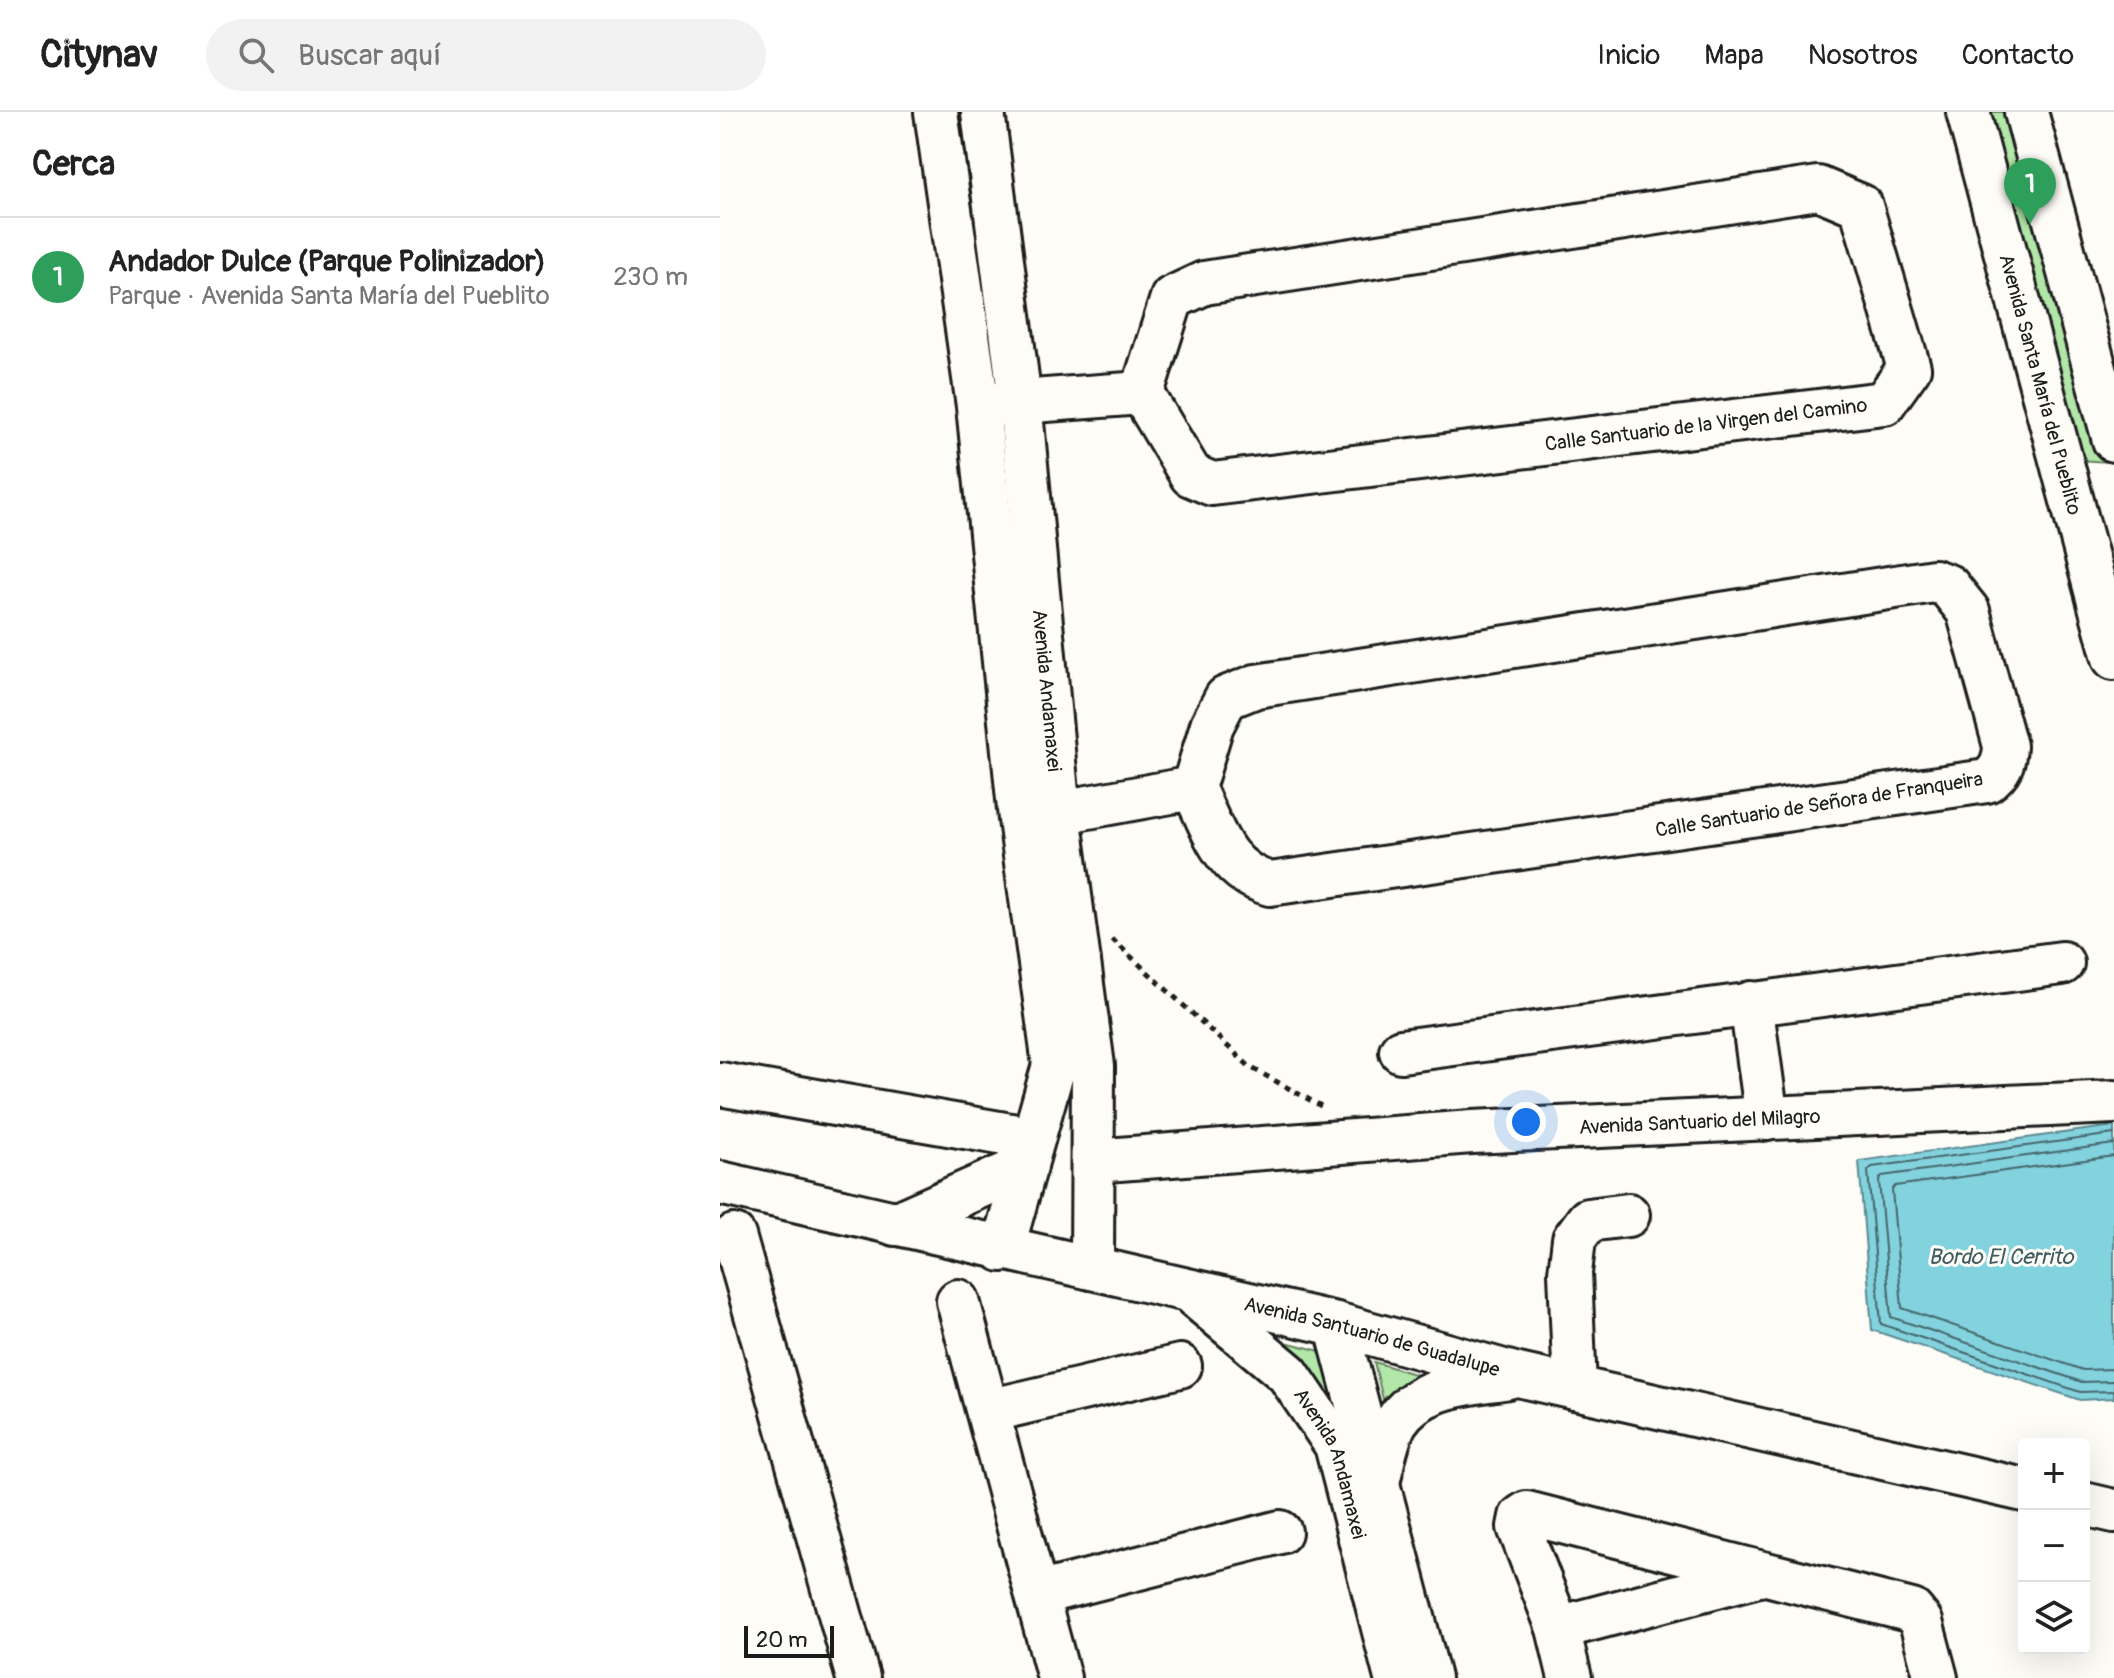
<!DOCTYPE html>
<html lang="es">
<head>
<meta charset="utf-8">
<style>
  :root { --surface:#fff; --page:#f2f2f2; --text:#222; --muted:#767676; --line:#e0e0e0; --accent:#c8321e }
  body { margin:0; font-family:Pangolin,sans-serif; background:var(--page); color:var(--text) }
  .controls { position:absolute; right:24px; bottom:24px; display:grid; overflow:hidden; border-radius:8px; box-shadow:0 8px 32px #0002 }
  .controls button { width:72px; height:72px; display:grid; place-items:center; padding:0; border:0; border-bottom:2px solid var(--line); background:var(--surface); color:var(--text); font:40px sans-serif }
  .scale { position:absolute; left:24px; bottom:20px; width:90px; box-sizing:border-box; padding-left:8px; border:4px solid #1c1c1c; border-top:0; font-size:22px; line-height:28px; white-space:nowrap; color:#1c1c1c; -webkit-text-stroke:6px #fdfcf7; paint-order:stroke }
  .you { position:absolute; left:806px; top:1010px; width:28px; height:28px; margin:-20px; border:6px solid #fff; border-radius:50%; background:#1a73e8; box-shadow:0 0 0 12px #1a73e833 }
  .badge { display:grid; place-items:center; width:52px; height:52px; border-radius:50%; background:var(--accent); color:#fff; font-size:26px; font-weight:700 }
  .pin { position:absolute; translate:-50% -66px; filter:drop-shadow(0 2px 4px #0008) }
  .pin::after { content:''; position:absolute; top:42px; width:28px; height:24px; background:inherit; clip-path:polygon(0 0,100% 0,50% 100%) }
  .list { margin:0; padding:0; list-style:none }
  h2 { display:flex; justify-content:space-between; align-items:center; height:104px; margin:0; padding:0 32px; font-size:34px }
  h2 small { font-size:26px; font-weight:400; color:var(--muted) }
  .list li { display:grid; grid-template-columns:52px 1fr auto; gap:24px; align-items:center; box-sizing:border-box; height:120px; padding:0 32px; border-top:2px solid var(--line) }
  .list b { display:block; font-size:30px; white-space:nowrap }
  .list p { margin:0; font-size:26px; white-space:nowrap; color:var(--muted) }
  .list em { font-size:26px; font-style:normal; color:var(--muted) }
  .icon { flex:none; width:44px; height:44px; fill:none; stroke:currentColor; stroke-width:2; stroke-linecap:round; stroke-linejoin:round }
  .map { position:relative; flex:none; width:1394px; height:1566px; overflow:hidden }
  header { display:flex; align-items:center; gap:48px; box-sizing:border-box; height:112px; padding:0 40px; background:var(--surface); border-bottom:2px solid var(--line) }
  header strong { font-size:38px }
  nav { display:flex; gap:44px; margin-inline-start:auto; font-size:28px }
  .search { width:560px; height:72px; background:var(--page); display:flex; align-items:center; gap:20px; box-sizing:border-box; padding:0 28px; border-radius:44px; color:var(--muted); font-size:30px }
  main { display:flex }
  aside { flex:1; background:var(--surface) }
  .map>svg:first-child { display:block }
  .green { fill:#b2e7a9; stroke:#678262; stroke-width:2 }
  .water { fill:#83d3df; stroke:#5a8a91; stroke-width:2 }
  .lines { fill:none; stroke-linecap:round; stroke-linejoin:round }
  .shore { stroke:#45656a; stroke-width:2 }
  .minor-casing { stroke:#1c1c1c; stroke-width:48 }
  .path { stroke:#1c1c1c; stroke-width:5; stroke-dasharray:6 6; stroke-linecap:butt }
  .minor { stroke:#fdfcf7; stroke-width:42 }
  .labels { text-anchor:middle; stroke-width:6; stroke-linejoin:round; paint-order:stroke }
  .street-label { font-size:20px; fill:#1c1c1c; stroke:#fdfcf7 }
  .water-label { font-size:22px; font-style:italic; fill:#405c60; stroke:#fdfcf7 }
</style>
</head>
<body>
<header>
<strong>Citynav</strong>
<div class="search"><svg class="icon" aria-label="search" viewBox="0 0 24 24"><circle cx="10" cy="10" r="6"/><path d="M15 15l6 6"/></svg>Buscar aquí</div>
<nav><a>Inicio</a><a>Mapa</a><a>Nosotros</a><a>Contacto</a></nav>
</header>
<main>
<aside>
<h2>Cerca<small></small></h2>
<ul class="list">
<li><span class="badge" style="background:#2e9e5b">1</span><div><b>Andador Dulce (Parque Polinizador)</b><p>Parque · Avenida Santa María del Pueblito</p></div><em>230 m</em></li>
</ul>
</aside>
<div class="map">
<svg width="1394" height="1566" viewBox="0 0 1394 1566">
  <rect width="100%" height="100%" fill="#fdfcf7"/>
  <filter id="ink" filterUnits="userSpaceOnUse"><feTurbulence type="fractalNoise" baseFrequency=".0125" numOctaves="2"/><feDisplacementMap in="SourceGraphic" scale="16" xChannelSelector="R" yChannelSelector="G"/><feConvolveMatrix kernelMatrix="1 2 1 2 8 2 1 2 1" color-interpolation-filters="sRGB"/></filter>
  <g filter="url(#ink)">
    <g class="green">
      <polygon points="1266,0 1296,0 1388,350 1359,348"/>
      <polygon points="554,1227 612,1242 637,1334"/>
      <polygon points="654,1250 718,1269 669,1312"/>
    </g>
    <polygon class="water" points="1394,1014 1394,1286 1360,1288 1152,1218 1139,1049"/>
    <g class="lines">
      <g class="shore">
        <polyline points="1394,1022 1152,1055 1148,1059 1161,1212 1360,1280 1394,1279"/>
        <polyline points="1394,1032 1162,1064 1159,1068 1171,1205 1362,1270 1394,1269"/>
        <polyline points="1394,1044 1175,1074 1172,1078 1182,1196 1363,1258 1394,1257"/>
      </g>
      <g class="minor-casing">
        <g id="minor">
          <polyline points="216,0 258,294 300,707 334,953 282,1138"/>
          <path id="s1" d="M263,0L300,289L339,702L373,954L372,1156"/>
          <path id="s2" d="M1248,0L1394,546"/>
          <polyline points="1306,0 1394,328"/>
          <polygon points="1098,76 1141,94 1189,256 1164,291 492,372 471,363 422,281 452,186 484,171"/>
          <polyline points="272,292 422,281"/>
          <path d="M1214,469L1228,474L1248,499L1285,634C1284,650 1281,659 1267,669L550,772C502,758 493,716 473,676L492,613L506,586L536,574Z"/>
          <polyline points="313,705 473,676"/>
          <polyline points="1031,891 1047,1007"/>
          <polyline points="681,939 1342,851"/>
          <polyline points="0,972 313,1027"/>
          <path id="s3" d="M373,1049L752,1020L1394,990"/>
          <path id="s4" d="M0,1071L616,1212L798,1263L1304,1378"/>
          <polyline points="175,1112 306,1054"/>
          <polyline points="14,1124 138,1566"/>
          <path id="s5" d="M475,1184L568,1262L616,1333L676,1566"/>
          <polyline points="238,1189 339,1566"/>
          <polyline points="616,1212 709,1566"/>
          <polyline points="855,1276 850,1161 854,1127 868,1108 908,1103"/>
          <polyline points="268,1299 460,1254"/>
          <path d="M658,1370C663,1351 667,1326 676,1310C699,1273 749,1272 788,1265"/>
          <polyline points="1364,1392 1394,1399"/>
          <polyline points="317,1482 560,1420"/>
          <polyline points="838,1516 1042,1462"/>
          <polyline points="850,1566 838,1516 799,1415 801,1405 807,1401 1192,1499 1201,1510 1216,1566"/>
        </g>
      </g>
      <polyline class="path" points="392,827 530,955 601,994"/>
      <use href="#minor" class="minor"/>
    </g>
  </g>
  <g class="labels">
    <g class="street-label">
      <text dy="7" stroke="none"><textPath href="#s2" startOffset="282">Avenida Santa María del Pueblito</textPath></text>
      <text transform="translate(986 312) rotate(-7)" y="7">Calle Santuario de la Virgen del Camino</text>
      <text dy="7" stroke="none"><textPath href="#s1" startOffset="582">Avenida Andamaxei</textPath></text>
      <text transform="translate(1099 692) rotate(-9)" y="7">Calle Santuario de Señora de Franqueira</text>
      <text dy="7" stroke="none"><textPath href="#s3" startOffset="608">Avenida Santuario del Milagro</textPath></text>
      <text dy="7" stroke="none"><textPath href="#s4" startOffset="670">Avenida Santuario de Guadalupe</textPath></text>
      <text dy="7" stroke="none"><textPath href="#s5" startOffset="222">Avenida Andamaxei</textPath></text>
    </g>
    <g class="water-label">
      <text x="1281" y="1152">Bordo El Cerrito</text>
    </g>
  </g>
</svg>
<div class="controls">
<button>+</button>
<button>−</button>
<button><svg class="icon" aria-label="layers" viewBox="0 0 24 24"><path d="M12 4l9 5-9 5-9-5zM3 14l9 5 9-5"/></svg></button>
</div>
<div class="scale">20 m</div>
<div class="you"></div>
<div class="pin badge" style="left:1310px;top:112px;background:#2e9e5b">1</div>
</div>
</main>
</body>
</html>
